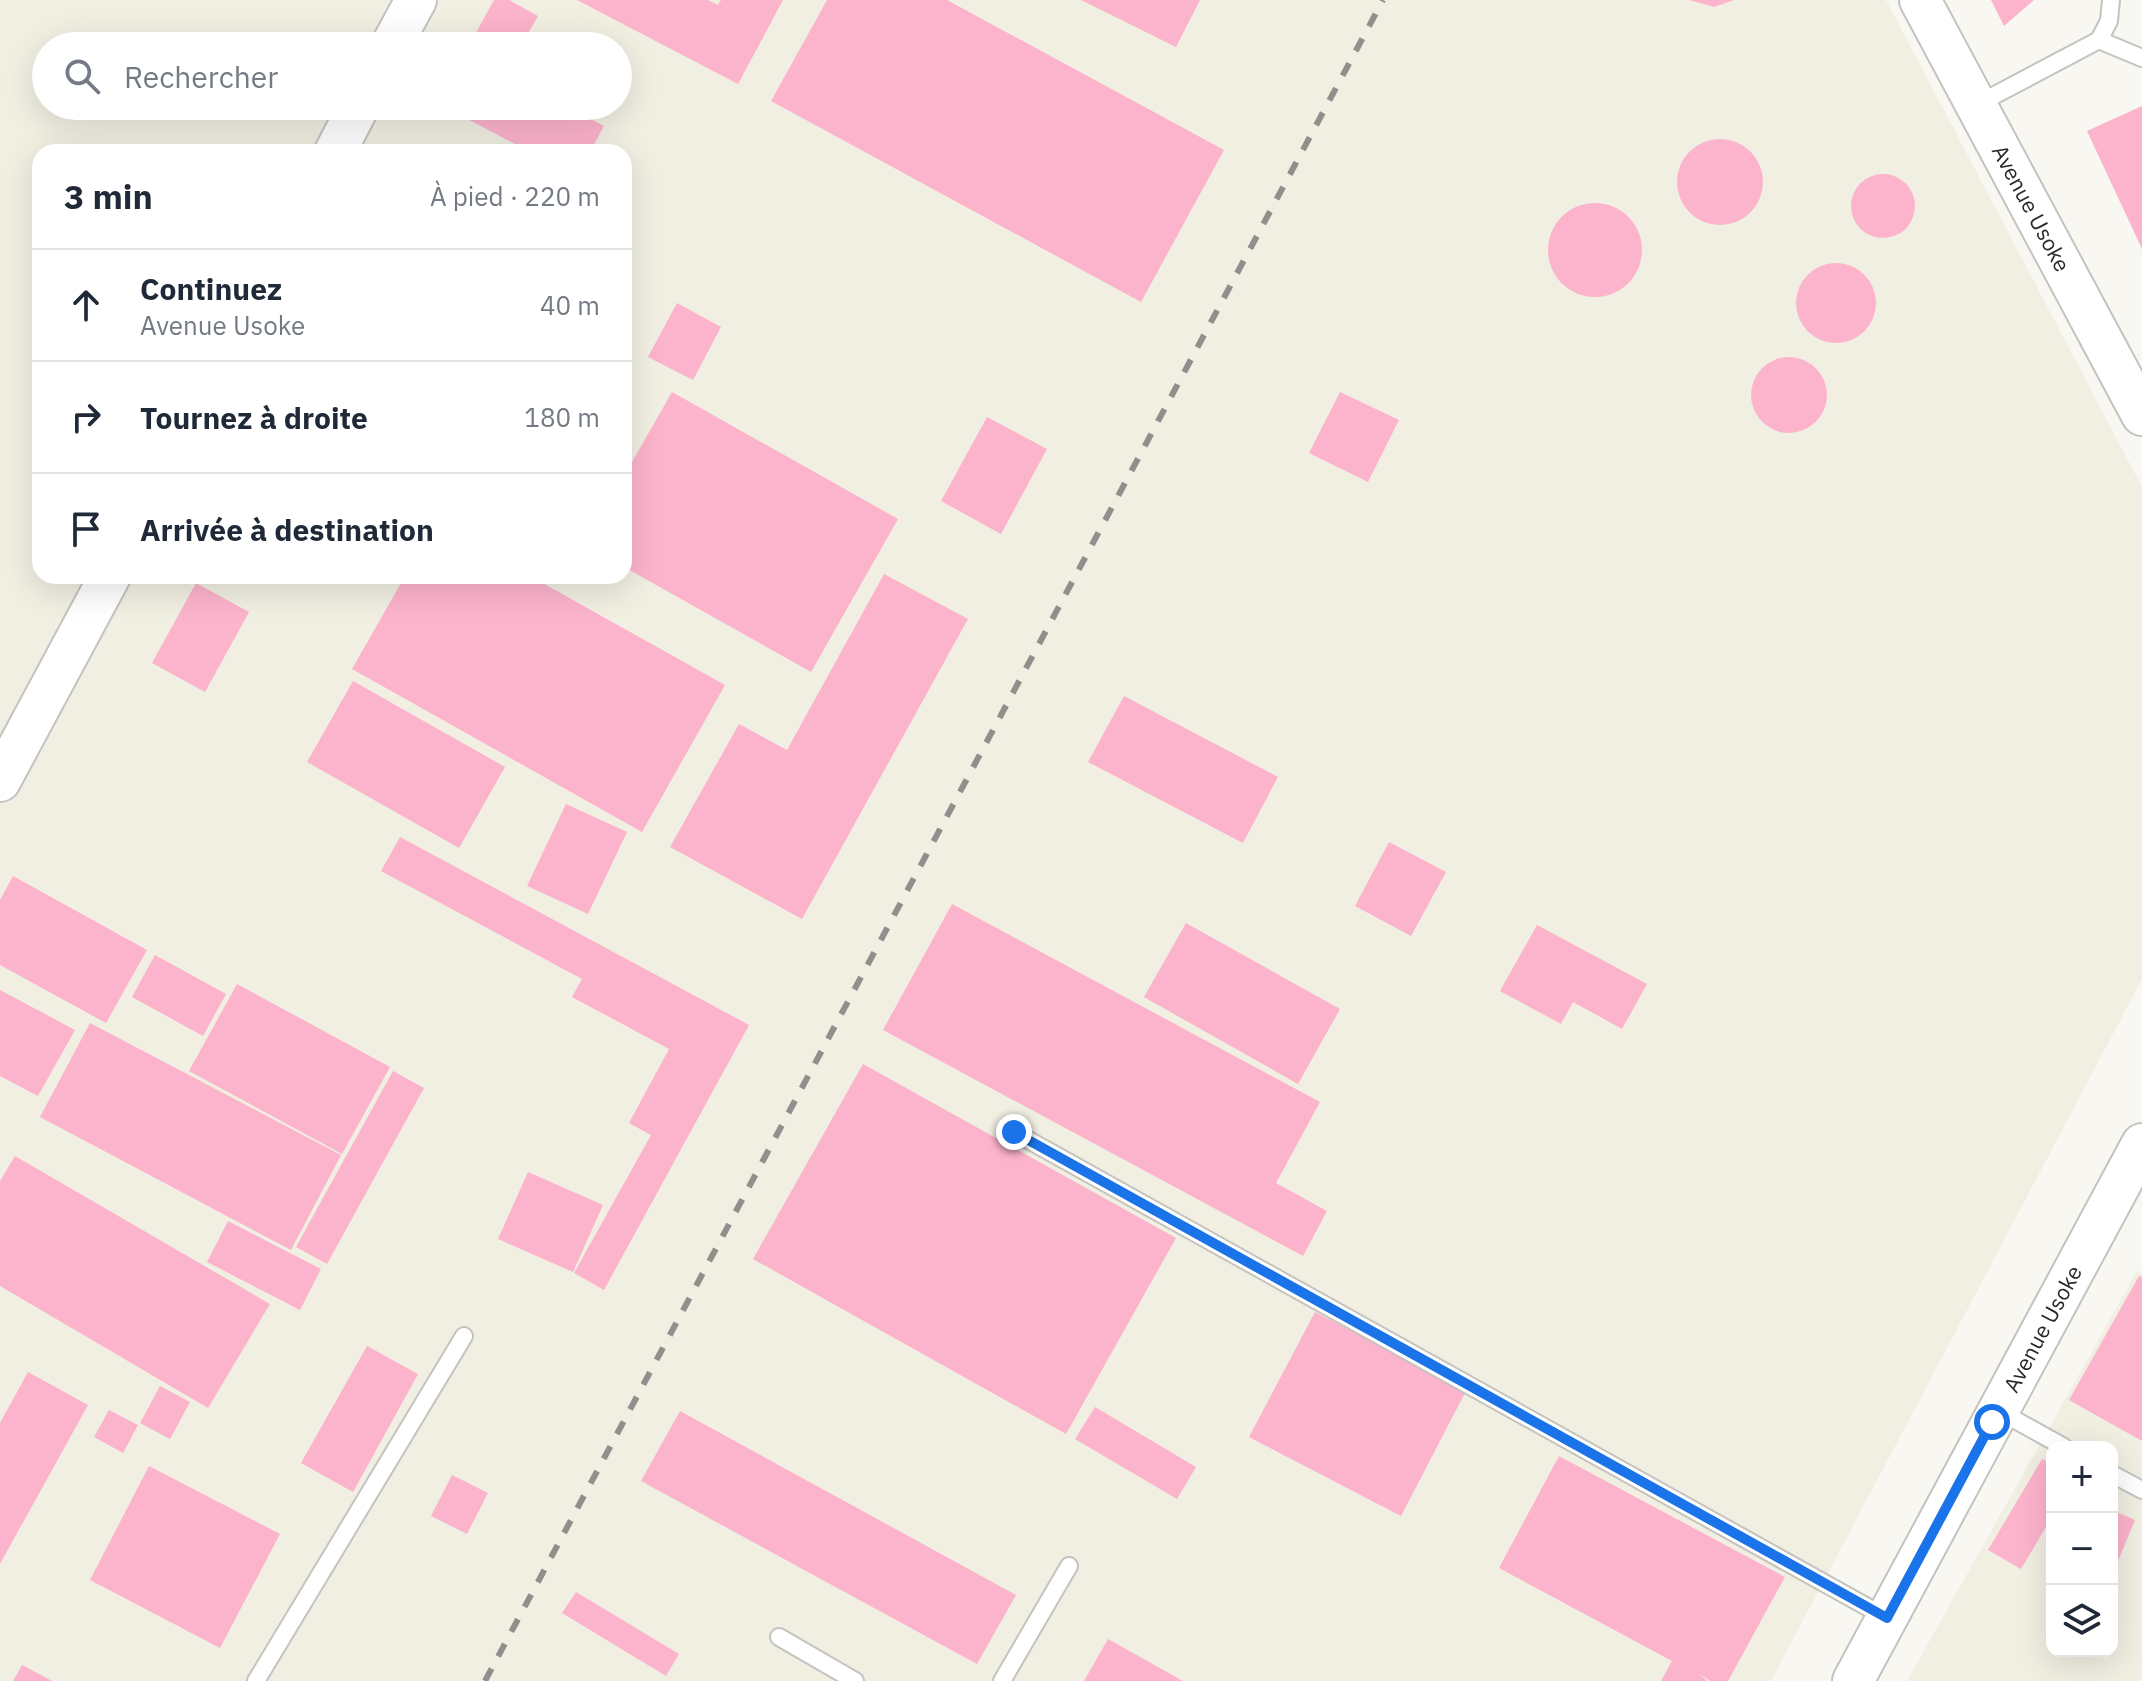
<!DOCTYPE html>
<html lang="fr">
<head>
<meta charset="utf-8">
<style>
  :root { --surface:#fff; --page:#f2f2f3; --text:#1f2937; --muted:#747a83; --line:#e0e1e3 }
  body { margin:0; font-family:"IBM Plex Sans",sans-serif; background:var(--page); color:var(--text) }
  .controls { position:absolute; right:24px; bottom:24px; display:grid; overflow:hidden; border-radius:16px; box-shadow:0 8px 32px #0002 }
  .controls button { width:72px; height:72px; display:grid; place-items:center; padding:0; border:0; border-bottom:2px solid var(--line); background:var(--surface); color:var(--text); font:40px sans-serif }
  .stop { position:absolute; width:24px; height:24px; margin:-18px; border:6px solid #1a73e8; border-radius:50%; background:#fff }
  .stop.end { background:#1a73e8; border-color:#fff; box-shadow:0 2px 8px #0008 }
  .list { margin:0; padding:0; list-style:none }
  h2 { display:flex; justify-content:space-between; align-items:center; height:104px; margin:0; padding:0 32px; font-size:34px }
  h2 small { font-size:26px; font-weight:400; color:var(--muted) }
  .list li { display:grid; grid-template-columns:52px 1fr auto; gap:24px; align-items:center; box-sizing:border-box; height:112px; padding:0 32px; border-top:2px solid var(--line) }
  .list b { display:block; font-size:30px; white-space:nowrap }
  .list p { margin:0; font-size:26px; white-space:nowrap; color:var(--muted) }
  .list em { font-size:26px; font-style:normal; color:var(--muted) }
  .icon { flex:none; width:44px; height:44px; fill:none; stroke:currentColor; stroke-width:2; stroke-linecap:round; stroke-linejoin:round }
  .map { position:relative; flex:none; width:2142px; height:1681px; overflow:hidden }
  .search { position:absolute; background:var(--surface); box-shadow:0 8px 32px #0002; left:32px; top:32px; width:600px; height:88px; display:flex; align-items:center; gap:20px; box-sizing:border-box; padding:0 28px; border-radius:44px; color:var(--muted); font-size:30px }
  .panel { position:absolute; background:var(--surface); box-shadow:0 8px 32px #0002; left:32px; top:144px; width:600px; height:440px; border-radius:24px }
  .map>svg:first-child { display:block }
  .built { fill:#f1efe2; fill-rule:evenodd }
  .building { fill:#fcb3cc }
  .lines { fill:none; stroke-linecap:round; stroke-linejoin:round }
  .service-casing { stroke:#c4c3bf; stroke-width:20 }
  .tertiary-casing { stroke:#c4c3bf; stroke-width:44 }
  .service { stroke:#fff; stroke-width:16 }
  .tertiary { stroke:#fff; stroke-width:40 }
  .rail { stroke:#8f8f8b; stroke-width:6; stroke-dasharray:14 14; stroke-linecap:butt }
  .route { stroke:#1a73e8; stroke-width:10 }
  .labels { text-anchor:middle; stroke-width:7; stroke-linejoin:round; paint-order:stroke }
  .street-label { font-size:22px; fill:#292927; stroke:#fff }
</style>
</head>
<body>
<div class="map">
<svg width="2142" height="1681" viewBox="0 0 2142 1681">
  <rect width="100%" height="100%" fill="#f8f7f2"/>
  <g class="built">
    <path d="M0,0H1886L2142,487V979L1771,1681H0ZM46,46H618V106H46ZM40,152H624V576H40Z"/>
    <path d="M2137,1271L2142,1274V1681H1907ZM2052,1447H2112V1651H2052Z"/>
  </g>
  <g class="building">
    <polygon points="494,0 509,0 538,16 521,46 486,46 473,38"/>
    <polygon points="577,0 708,0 718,5 721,0 783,0 738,84"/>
    <polygon points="827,0 947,0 1224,150 1141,302 771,101"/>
    <polygon points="1081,0 1200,0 1176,47"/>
    <polygon points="1689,0 1734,0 1714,7"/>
    <polygon points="1991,0 2034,0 2004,26"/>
    <polygon points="443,106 566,106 604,126 590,152 530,152"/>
    <polygon points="2142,106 2142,249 2087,131"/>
    <circle cx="1720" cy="182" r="43"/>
    <circle cx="1883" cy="206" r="32"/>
    <circle cx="1595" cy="250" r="47"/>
    <circle cx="1836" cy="303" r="40"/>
    <polygon points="677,303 721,327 693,380 648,357"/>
    <circle cx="1789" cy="395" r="38"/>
    <polygon points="672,392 898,519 811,672 624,567 624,476"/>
    <polygon points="1340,392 1399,420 1368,482 1309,453"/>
    <polygon points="987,417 1047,449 1001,534 941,501"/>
    <polygon points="884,574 968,619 802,919 670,847 739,724 787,750"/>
    <polygon points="405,576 530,576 725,685 642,832 352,669"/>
    <polygon points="196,583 249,612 205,692 152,663"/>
    <polygon points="353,681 505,767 459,848 307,762"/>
    <polygon points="1124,696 1278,777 1243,843 1088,762"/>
    <polygon points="566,804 627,832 588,914 527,886"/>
    <polygon points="400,837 749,1025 604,1290 574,1273 651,1135 629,1123 669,1049 572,997 582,979 381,871"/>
    <polygon points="1389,842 1446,872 1411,936 1355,906"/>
    <polygon points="13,876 147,950 106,1023 0,965 0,900"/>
    <polygon points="952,904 1320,1102 1276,1183 1327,1211 1303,1256 883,1030"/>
    <polygon points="1186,923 1340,1009 1298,1084 1144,997"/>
    <polygon points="1537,925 1647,984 1622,1029 1573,1002 1561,1024 1500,991"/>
    <polygon points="155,955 226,994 203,1036 132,997"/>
    <polygon points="237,984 390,1067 342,1154 189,1071"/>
    <polygon points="0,990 75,1030 38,1096 0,1076"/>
    <polygon points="90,1023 341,1155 291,1250 40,1117"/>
    <polygon points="863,1064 1176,1238 1066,1434 753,1259"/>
    <polygon points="393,1071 424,1088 327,1264 296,1247"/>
    <polygon points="15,1156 270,1304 208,1408 0,1286 0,1181"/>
    <polygon points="528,1172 603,1205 573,1272 498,1239"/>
    <polygon points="228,1221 321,1269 300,1310 207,1262"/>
    <polygon points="2139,1276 2142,1277 2142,1441 2069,1400"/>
    <polygon points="1315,1312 1466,1391 1401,1516 1249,1437"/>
    <polygon points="367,1346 418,1374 353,1492 301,1463"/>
    <polygon points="28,1372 88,1405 0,1564 0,1423"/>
    <polygon points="160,1386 190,1402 170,1439 140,1423"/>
    <polygon points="1095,1407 1196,1467 1177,1499 1075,1439"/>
    <polygon points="109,1410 138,1425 123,1453 94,1437"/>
    <polygon points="680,1411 1016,1595 977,1664 641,1481"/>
    <polygon points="1559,1456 1785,1577 1728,1681 1711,1681 1698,1674 1708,1681 1661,1681 1672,1661 1499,1568"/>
    <polygon points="2042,1459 2052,1464 2052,1517 2021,1569 1988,1550"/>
    <polygon points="149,1466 280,1534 220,1648 90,1580"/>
    <polygon points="452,1475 488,1493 467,1534 431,1516"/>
    <polygon points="2112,1510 2135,1520 2116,1566 2112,1564"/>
    <polygon points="576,1592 679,1654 666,1676 562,1613"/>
    <polygon points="1108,1639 1183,1681 1084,1681"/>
    <polygon points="22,1665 52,1681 13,1681"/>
  </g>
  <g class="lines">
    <g class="service-casing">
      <g id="service">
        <polyline points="2099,40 2142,58"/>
        <polyline points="1976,105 2099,40 2109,21 2111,0"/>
        <polyline points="1014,1132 1887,1618"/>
        <polyline points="1999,1411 2064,1447"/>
        <polyline points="2112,1474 2142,1490"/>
        <polyline points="779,1637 855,1681"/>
        <polyline points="256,1681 464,1336"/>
        <polyline points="1002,1681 1069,1566"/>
      </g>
    </g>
    <g class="tertiary-casing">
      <g id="tertiary">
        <path id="s1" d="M1920,0L2142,415"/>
        <polyline points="391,46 416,0"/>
        <polyline points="335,152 359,106"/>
        <polyline points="0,781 110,576"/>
        <path id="s2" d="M1853,1681L2142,1144"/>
      </g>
    </g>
    <use href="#service" class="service"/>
    <use href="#tertiary" class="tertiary"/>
    <polyline class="rail" points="485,1681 1383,0"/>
  </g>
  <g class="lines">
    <polyline class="route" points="1014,1132 1887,1618 1992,1422"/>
  </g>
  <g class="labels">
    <g class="street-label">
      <text dy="8" stroke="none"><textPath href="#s1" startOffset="236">Avenue Usoke</textPath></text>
      <text dy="8" stroke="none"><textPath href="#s2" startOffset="400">Avenue Usoke</textPath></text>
    </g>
  </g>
</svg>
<div class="controls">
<button>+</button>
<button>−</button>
<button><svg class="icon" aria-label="layers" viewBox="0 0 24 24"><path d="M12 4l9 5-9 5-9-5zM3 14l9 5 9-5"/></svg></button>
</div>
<div class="stop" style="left:1992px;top:1422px"></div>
<div class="stop end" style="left:1014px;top:1132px"></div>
<div class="search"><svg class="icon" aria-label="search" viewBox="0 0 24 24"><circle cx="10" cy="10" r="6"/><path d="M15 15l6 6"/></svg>Rechercher</div>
<section class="panel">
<h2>3 min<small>À pied · 220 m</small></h2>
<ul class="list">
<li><svg class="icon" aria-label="ahead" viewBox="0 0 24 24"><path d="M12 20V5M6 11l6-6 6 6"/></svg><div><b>Continuez</b><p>Avenue Usoke</p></div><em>40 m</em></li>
<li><svg class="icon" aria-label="right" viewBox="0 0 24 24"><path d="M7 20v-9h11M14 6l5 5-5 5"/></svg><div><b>Tournez à droite</b></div><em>180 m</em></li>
<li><svg class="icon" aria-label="arrive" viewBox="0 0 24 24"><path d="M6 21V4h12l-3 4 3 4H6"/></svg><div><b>Arrivée à destination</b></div></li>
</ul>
</section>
</div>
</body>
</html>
